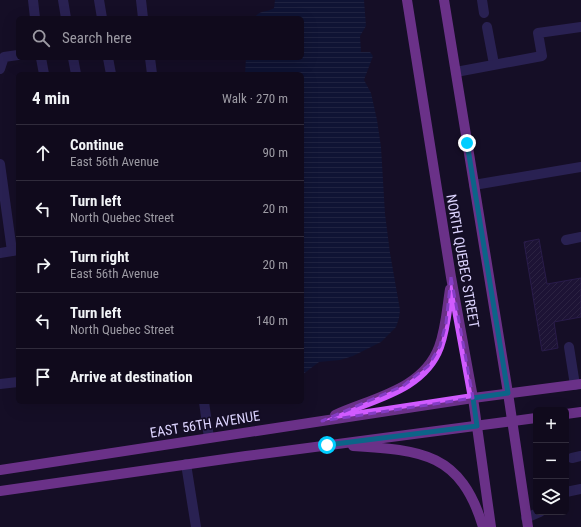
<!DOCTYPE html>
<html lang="en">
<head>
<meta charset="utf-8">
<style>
  :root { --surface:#100a1c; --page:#191325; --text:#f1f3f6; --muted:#9c9aa3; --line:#302b3b }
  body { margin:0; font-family:"Roboto Condensed",sans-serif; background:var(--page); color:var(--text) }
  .controls { position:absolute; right:12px; bottom:12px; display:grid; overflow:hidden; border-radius:6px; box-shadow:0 4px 16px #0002 }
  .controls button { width:36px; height:36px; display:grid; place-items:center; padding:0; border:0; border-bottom:1px solid var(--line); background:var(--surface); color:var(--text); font:20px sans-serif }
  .stop { position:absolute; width:12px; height:12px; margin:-9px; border:3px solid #00cdff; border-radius:50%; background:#fff }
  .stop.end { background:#00cdff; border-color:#fff; box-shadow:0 1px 4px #0008 }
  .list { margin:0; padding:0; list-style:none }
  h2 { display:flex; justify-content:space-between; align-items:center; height:52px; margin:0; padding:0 16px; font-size:17px }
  h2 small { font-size:13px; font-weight:400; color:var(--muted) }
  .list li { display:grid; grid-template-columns:26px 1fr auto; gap:12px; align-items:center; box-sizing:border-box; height:56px; padding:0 16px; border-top:1px solid var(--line) }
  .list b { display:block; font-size:15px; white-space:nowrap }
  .list p { margin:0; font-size:13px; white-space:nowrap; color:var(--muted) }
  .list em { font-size:13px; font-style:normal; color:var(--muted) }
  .icon { flex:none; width:22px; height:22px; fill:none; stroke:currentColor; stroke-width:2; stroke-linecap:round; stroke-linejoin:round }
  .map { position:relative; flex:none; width:581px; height:527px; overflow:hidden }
  .search { position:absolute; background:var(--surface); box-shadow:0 4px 16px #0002; left:16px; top:16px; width:288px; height:44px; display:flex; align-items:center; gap:10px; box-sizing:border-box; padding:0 14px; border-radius:6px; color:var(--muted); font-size:15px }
  .panel { position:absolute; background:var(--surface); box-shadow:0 4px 16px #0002; left:16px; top:72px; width:288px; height:332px; border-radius:6px }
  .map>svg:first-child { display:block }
  .water { fill:url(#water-rules) }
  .building { fill:url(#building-hatch); stroke:#402b75 }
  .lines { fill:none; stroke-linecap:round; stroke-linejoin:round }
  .minor { stroke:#423887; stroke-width:10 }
  .major { stroke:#d15bff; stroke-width:10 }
  .route { stroke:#00cdff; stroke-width:5 }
  .marked { fill:none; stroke:#853dc5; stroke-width:3; stroke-dasharray:8 5; stroke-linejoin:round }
  .labels { text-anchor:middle; stroke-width:3.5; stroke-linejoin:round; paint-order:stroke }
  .street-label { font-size:14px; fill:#ddd4ff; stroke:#150e26 }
</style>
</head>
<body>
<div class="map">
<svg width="581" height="527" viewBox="0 0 581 527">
  <defs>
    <pattern id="water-rules" width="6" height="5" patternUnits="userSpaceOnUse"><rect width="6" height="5" fill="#081945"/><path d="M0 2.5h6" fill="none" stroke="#2c3a61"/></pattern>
    <pattern id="building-hatch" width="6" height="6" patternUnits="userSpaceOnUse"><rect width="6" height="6" fill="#271a48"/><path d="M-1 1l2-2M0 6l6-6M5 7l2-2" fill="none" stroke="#463a63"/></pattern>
  </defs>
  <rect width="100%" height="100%" fill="#150e26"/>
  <path class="water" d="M275,0H364L366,26L360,36L361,52H370L373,56L364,80L371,93L377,120L381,147L385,214L390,253L400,310L399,318L396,327L381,342L353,356L340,360L319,362L302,375V74H245L246,58H302V18H254C261,9 266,13 274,8Z"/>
  <polygon class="building" points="539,239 547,284 581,278 581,317 554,322 558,348 542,351 524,242"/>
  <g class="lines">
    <g class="minor">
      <polyline points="33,0 35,18"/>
      <polyline points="63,0 66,18"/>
      <polyline points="99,0 102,18"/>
      <polyline points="141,0 143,18"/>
      <polyline points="482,0 484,13"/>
      <polyline points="487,27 494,64"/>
      <polyline points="41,58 44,74"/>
      <polyline points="73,58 76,74"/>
      <polyline points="108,58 111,74"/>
      <polyline points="150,58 152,74"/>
      <polyline points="0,69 4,57 18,55"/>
      <polyline points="456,72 542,56 538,33 581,27"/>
      <polyline points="0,164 12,251"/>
      <polyline points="474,185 581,167"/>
      <polyline points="566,240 581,237"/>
      <polyline points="0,253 18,250"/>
      <polyline points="569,347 575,385"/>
      <polyline points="0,384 18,382"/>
      <polyline points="204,402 209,438"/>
      <polyline points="572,458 581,456"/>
      <polyline points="186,464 196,527"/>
      <polyline points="566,492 581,489"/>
      <polyline points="526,518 540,512"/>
    </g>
    <g class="major">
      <polyline points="407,0 451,277 473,398 491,527"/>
      <polyline points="444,0 508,393 528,527"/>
      <polyline points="566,414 581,412"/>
      <path d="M335,415C372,398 423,390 439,347C446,328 447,308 450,289"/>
      <path d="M353,446C422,450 461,453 483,527"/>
      <polyline points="0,470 473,398 581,384"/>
      <polyline points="0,491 246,456 536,418"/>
    </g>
  </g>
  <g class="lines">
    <polyline class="route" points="327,445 477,426 473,398 508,393 467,143"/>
  </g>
  <path d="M0 0H581V527H0ZM451,277L473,398L322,421L403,386L428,366L440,346L446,323Z" fill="#150e26" fill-opacity=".55" fill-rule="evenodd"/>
  <path class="marked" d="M451,277L473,398L322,421L403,386L428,366L440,346L446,323Z"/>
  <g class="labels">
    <g class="street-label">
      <text transform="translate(463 261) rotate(80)" y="5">NORTH QUEBEC STREET</text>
      <text transform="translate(205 424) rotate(-9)" y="5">EAST 56TH AVENUE</text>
    </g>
  </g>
</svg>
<div class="controls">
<button>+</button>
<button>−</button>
<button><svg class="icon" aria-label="layers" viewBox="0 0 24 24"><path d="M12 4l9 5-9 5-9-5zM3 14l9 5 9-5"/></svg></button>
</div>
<div class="stop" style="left:327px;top:445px"></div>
<div class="stop end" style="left:467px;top:143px"></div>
<div class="search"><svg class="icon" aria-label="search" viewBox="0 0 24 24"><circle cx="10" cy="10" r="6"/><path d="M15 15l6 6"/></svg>Search here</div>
<section class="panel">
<h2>4 min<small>Walk · 270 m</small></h2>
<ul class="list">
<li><svg class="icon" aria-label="ahead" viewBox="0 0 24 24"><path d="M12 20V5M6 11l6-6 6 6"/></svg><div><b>Continue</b><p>East 56th Avenue</p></div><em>90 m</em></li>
<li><svg class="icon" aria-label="left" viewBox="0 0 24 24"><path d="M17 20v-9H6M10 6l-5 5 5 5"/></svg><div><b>Turn left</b><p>North Quebec Street</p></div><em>20 m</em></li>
<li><svg class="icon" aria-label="right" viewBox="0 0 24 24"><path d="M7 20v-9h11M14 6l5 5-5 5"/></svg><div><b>Turn right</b><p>East 56th Avenue</p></div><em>20 m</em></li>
<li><svg class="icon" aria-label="left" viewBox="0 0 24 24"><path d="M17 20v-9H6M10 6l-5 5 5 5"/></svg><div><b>Turn left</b><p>North Quebec Street</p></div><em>140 m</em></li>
<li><svg class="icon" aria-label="arrive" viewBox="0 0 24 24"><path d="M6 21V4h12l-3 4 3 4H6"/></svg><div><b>Arrive at destination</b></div></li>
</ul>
</section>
</div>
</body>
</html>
